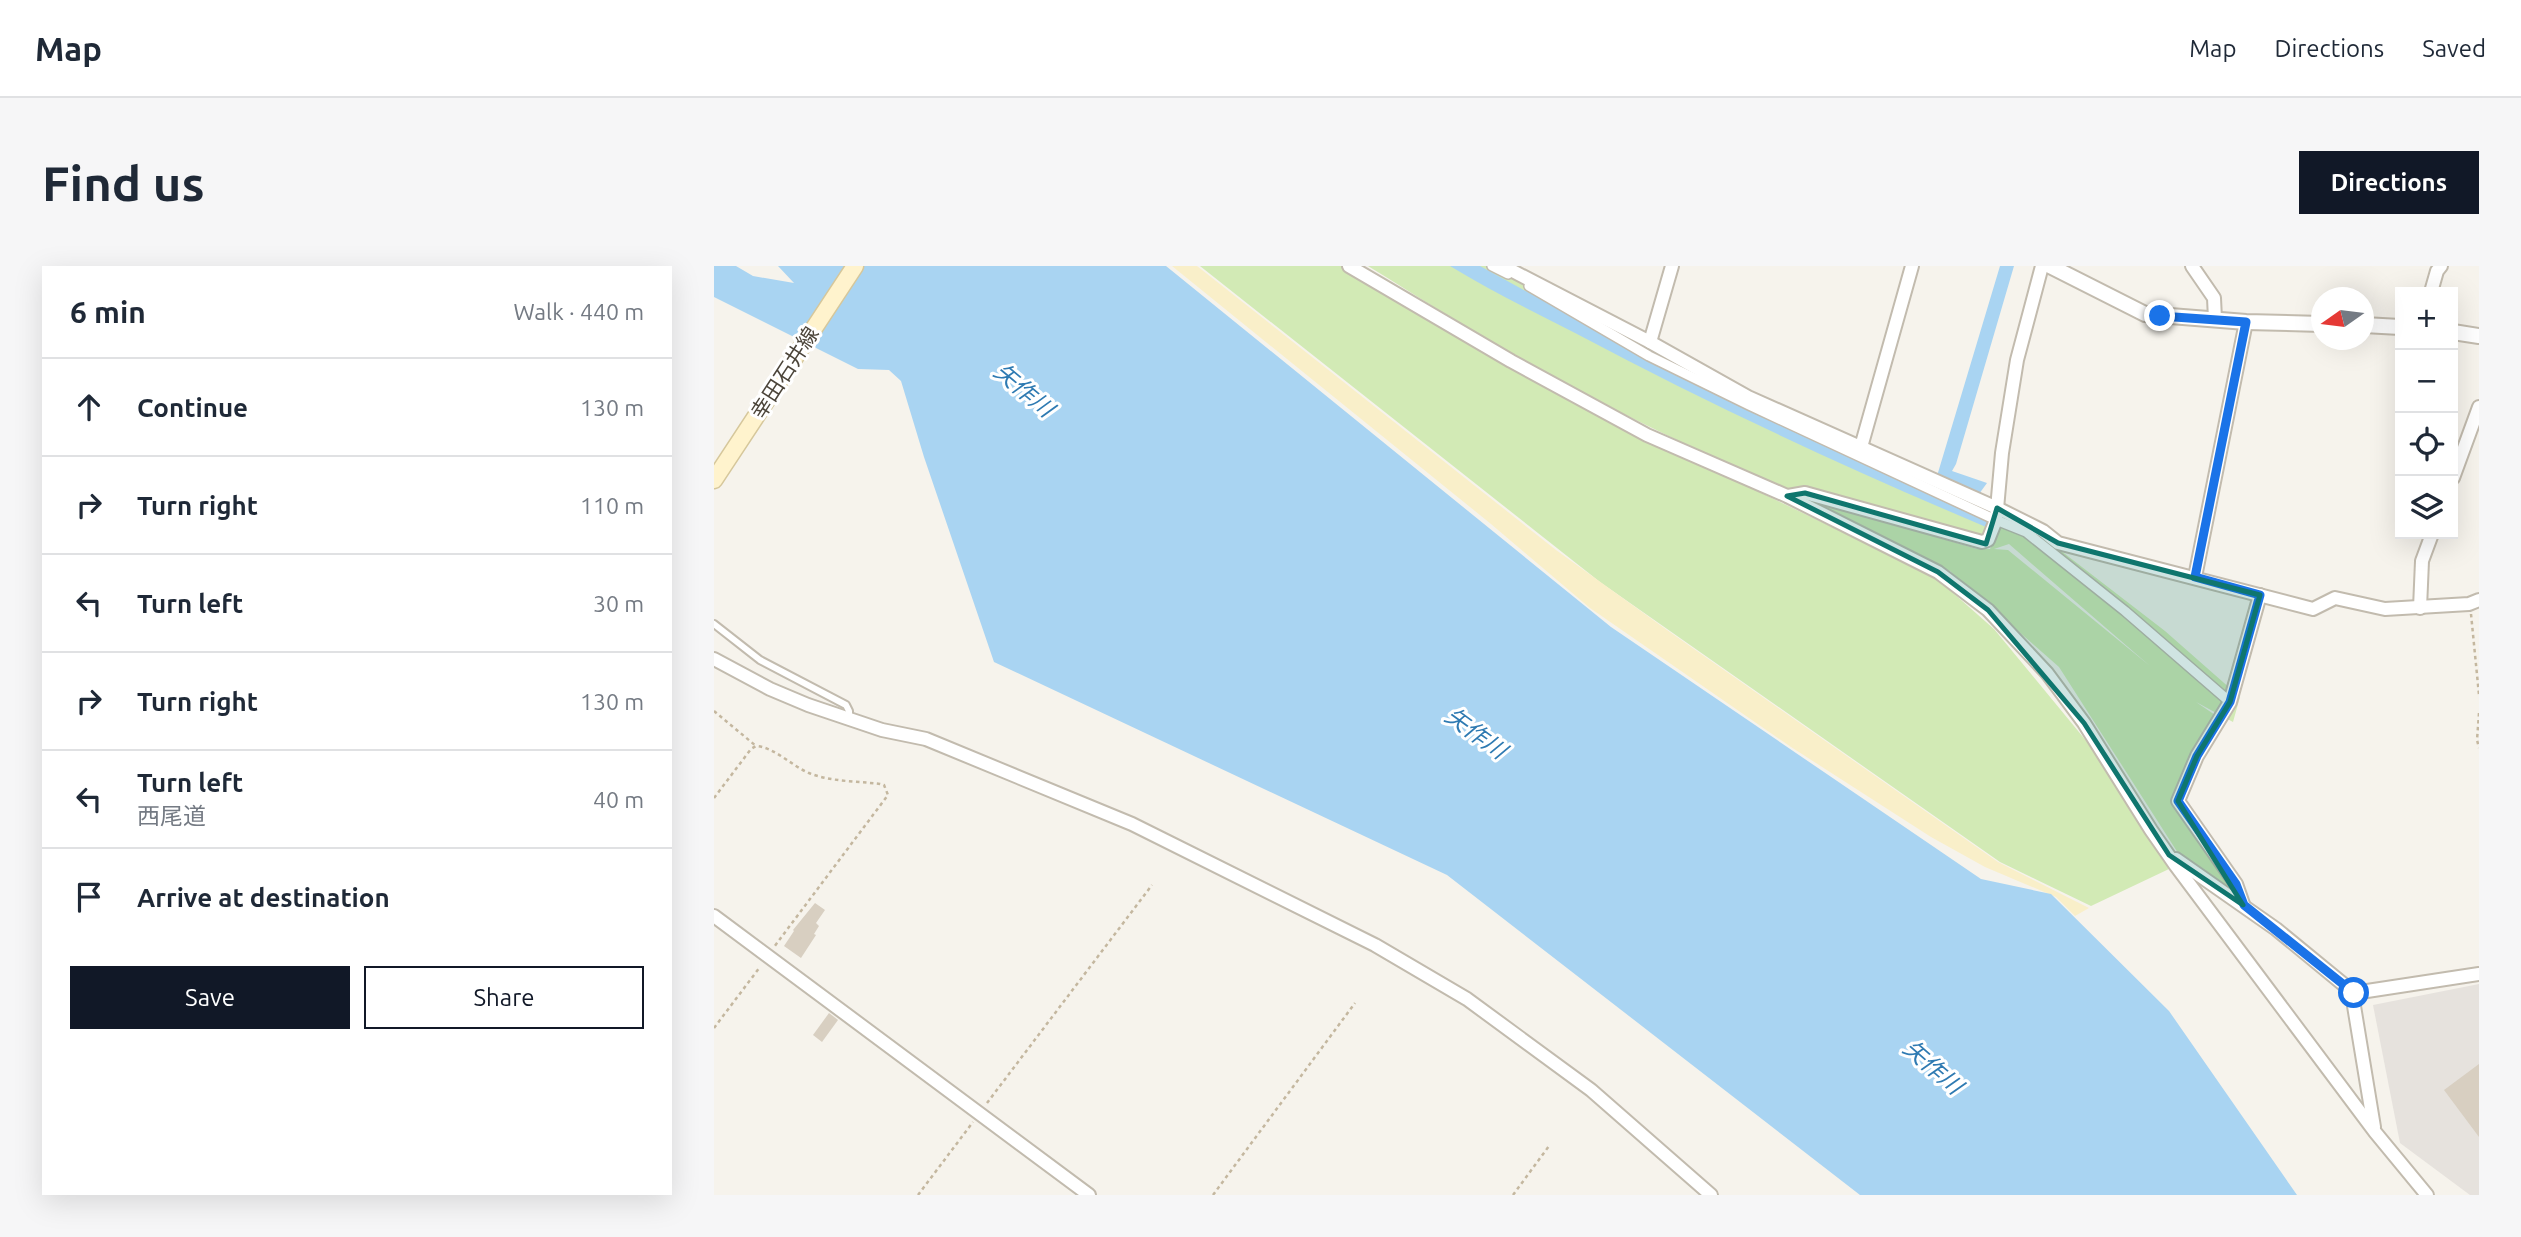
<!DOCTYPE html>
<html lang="en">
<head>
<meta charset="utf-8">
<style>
  :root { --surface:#fff; --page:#f6f6f7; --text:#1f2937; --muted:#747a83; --line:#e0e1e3; --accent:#111827 }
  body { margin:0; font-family:Ubuntu,"Noto Sans JP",sans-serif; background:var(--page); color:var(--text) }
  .controls { position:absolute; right:21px; top:21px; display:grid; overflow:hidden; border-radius:0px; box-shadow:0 7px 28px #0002 }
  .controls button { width:63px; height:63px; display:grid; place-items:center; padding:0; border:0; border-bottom:2px solid var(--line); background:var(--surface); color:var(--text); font:35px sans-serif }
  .compass { position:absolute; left:1597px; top:21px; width:63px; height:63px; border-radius:50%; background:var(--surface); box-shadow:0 7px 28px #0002; rotate:256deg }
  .stop { position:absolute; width:21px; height:21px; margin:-16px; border:5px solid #1a73e8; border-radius:50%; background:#fff }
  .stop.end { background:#1a73e8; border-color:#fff; box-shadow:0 2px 7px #0008 }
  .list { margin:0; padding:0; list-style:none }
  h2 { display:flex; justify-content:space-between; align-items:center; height:91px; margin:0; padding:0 28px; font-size:30px }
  h2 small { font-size:23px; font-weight:400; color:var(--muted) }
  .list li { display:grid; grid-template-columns:46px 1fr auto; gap:21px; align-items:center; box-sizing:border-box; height:98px; padding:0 28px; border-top:2px solid var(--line) }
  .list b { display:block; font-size:26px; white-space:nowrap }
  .list p { margin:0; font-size:23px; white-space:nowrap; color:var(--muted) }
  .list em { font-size:23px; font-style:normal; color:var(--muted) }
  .actions { display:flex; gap:14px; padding:21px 28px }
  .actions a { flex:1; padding:16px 0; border:2px solid var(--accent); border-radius:0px; text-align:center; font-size:24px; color:var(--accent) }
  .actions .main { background:var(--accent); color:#fff }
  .icon { flex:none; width:38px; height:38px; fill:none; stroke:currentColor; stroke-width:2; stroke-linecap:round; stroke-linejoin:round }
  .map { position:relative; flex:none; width:1765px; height:929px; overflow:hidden; border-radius:0px }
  header { display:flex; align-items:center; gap:42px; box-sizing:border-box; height:98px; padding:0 35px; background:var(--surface); border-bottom:2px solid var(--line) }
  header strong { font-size:33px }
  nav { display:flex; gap:38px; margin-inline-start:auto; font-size:24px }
  .intro { display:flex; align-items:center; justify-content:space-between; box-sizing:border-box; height:168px; padding:0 42px }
  h1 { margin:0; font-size:49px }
  .button { padding:18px 32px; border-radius:0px; background:var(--accent); color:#fff; font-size:24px; font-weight:700 }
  main { display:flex; gap:42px; padding:0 42px }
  aside { flex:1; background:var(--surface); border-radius:0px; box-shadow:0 7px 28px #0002 }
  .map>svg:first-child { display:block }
  .industrial { fill:#e6e2dd }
  .green { fill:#d2eab5; fill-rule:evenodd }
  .sand { fill:#f9efc9 }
  .water { fill:#a9d4f2 }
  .building { fill:#d8cfc1 }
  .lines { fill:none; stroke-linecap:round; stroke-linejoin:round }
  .service-casing { stroke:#c2bbae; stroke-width:10 }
  .pedestrian-casing { stroke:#c2bbae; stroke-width:12 }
  .minor-casing { stroke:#c2bbae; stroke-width:16 }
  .tertiary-casing { stroke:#c2bbae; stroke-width:18 }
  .secondary-casing { stroke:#d6c79b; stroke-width:19 }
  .path { stroke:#c4b79f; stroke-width:2.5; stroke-dasharray:3.5 3.5; stroke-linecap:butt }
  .service { stroke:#fff; stroke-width:6 }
  .pedestrian { stroke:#fff; stroke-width:9 }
  .minor { stroke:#fff; stroke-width:12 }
  .tertiary { stroke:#fff; stroke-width:14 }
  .secondary { stroke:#fff3cd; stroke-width:16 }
  .route { stroke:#1a73e8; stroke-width:9 }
  .marked { fill:#0f766e; fill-opacity:0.2; stroke:#0f766e; stroke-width:5; stroke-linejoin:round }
  .labels { text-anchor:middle; stroke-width:6; stroke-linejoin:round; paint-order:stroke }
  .street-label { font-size:21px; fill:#4b4439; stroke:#fff }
  .water-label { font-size:23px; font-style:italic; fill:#2e7ab2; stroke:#fff }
</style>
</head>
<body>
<header>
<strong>Map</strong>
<nav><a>Map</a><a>Directions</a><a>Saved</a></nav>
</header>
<div class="intro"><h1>Find us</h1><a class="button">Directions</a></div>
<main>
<aside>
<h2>6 min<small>Walk · 440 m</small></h2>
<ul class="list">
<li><svg class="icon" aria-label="ahead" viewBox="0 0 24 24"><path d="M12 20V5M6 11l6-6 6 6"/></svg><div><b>Continue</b></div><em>130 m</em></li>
<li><svg class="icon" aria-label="right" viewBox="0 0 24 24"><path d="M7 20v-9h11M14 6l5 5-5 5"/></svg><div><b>Turn right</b></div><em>110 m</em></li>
<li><svg class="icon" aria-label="left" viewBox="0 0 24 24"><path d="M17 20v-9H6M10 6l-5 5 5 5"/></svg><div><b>Turn left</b></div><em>30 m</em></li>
<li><svg class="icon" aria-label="right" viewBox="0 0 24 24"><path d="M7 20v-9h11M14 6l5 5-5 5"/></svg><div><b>Turn right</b></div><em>130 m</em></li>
<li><svg class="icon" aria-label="left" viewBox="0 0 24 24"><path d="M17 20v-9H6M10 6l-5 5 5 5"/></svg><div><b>Turn left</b><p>西尾道</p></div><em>40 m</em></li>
<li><svg class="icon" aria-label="arrive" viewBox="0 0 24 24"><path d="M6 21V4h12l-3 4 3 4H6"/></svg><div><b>Arrive at destination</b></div></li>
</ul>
<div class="actions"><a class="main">Save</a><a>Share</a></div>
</aside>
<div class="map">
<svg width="1765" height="929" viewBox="0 0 1765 929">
  <rect width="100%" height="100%" fill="#f6f3ec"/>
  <polygon class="industrial" points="1765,718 1765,929 1756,929 1686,877 1659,739"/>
  <g class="green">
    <polygon points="486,0 628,0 872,142 1221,311 1280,363 1383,488 1455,603 1377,640 1286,596 886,316"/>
    <path d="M654,0H785L934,80L1278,244L1271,269L1264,272L1086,221L1069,224C996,190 923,156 852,118C784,82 719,40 654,0Z"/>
    <path d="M1097,234L1263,283H1276L1292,252L1316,261L1451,365L1526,431L1519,456L1482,436L1504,451L1460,528L1480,569L1518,619L1515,624L1464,587L1345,401L1236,305ZM1295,278L1436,400L1294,284L1280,283Z"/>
  </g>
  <polygon class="sand" points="458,0 483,0 842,284 953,364 1284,596 1375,642 1361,650 1342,631 1271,601 1217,571 1077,481 876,342 777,258"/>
  <g class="water">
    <polygon points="0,0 22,0 39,10 80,17 64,0 452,0 897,361 1267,613 1337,628 1455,745 1583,929 1146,929 733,609 280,396 210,191 187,115 175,104 144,103 0,31"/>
    <path d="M736,0H766L998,127L1276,254L1272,261C1133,202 996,139 863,68C820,46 777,25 736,0Z"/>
    <polygon points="1286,0 1300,0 1242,198 1238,205 1273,217 1265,228 1223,210"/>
  </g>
  <g class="building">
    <polygon points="101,637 111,644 102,657 105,660 100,668 102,669 87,692 70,680 80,665 79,664"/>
    <polygon points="115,747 124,754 108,776 99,769"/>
    <polygon points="1765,798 1765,871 1730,824"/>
  </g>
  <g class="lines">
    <g class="service-casing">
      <polyline id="service" points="0,358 46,394 132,439 135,445 135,452"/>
    </g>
    <g class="pedestrian-casing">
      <g id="pedestrian">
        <polyline points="778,0 794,8"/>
        <polyline points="815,20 935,90 1035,139 1282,254 1312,266 1411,345 1516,436"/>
      </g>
    </g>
    <g class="minor-casing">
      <g id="minor">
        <polyline points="635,0 797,95 933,169 1073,230 1224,306 1274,344 1333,407 1370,457 1437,564 1462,600 1661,866 1713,929"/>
        <polyline points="789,0 936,76 1034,131 1283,242 1329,265 1344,277 1599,343 1621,332 1671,343 1755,338 1765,334"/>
        <polyline points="1478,0 1500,32 1501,53"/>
        <polyline points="1717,26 1723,5 1727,0"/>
        <polyline points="936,76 958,0"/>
        <polyline points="1147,181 1198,0"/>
        <polyline points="1739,212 1765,141"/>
        <polyline points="1074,230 1091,227 1268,276 1274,274 1282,254 1288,187 1303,94 1328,0"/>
        <polyline points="1481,311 1532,56"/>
        <polyline points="1706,342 1708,295 1718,268"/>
        <polyline points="0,393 56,423 94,439 168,464 212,473 418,558 661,679 753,733 877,824 997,929"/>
        <polyline points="1462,593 1562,663 1640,727 1765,708"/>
        <polyline points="1529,638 1522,618 1464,535 1483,490 1516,436 1546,329"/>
        <polyline points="0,650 375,929"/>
        <polyline points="1640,740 1660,861"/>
      </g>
    </g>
    <g class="tertiary-casing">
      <g id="tertiary">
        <polyline points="1336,0 1431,48 1532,56 1608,58"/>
        <polyline points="1650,59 1686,61"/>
        <polyline points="1739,66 1765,70"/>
      </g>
    </g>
    <g class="secondary-casing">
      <polyline id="secondary" points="0,214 141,0"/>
    </g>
    <g class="path">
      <polyline points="1757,348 1765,429"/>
      <polyline points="0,445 42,480"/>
      <polyline points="1765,447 1763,474 1765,482"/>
      <path d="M0,532L37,483L42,480C60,481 78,500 95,507C117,516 143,515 166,518L170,519L174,529L60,681"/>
      <polyline points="0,762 46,701"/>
      <polyline points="273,837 438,619"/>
      <polyline points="204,929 259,856"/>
      <polyline points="499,929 641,737"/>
      <polyline points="799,929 835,880"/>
    </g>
    <use href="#service" class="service"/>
    <use href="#pedestrian" class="pedestrian"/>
    <use href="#minor" class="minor"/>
    <use href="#tertiary" class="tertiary"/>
    <use href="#secondary" class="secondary"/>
  </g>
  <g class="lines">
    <polyline class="route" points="1446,50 1532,56 1481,311 1546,329 1516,436 1483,490 1464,535 1522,618 1530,639 1640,727"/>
  </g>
  <path class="marked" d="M1091,227L1272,278L1283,242L1344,277L1546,329L1516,436L1483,490L1464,535L1529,639L1455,589L1370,457L1274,344L1224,306L1073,230Z"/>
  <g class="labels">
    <g class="street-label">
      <text transform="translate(71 107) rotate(-57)" y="7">幸田石井線</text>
    </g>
    <g class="water-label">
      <text transform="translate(310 124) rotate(40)" y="8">矢作川</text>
      <text transform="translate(762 467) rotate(36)" y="8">矢作川</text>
      <text transform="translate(1219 801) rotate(41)" y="8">矢作川</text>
    </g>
  </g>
</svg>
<div class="controls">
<button>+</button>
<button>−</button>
<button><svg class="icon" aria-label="locate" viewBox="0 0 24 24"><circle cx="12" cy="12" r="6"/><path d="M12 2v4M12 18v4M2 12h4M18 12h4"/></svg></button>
<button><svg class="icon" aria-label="layers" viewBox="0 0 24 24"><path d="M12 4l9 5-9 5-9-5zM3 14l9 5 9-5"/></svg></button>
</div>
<svg class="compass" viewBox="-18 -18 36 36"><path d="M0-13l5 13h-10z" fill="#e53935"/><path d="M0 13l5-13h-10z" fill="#747a83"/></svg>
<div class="stop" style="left:1640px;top:727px"></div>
<div class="stop end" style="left:1446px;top:50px"></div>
</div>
</main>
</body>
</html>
